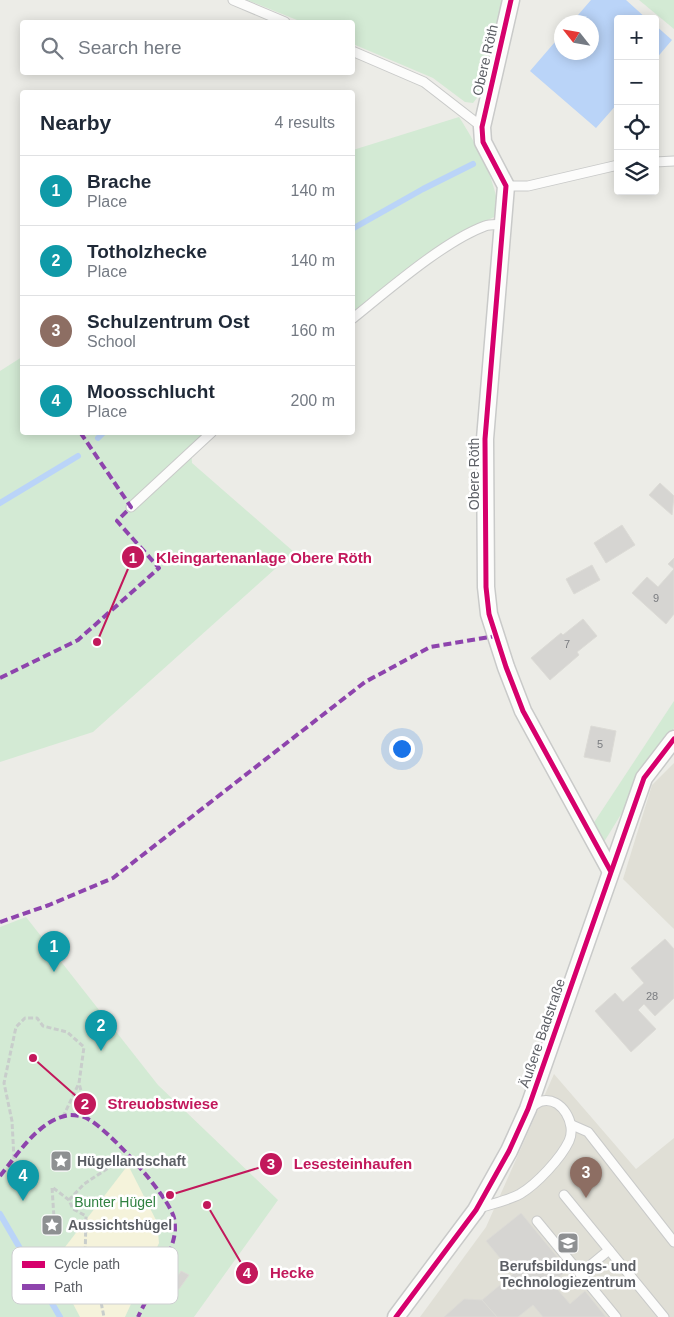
<!DOCTYPE html>
<html lang="en">
<head>
<meta charset="utf-8">
<style>
  :root { --surface:#fff; --page:#f2f2f3; --text:#1f2937; --muted:#747a83; --line:#e0e1e3; --accent:#0f766e }
  body { margin:0; font-family:Helvetica,sans-serif; background:var(--page); color:var(--text) }
  .controls { position:absolute; right:15px; top:15px; display:grid; overflow:hidden; border-radius:5px; box-shadow:0 2px 12px #0003 }
  .controls button { width:45px; height:45px; display:grid; place-items:center; padding:0; border:0; border-bottom:1px solid var(--line); background:var(--surface); color:var(--text); font:25px sans-serif }
  .compass { position:absolute; left:554px; top:15px; width:45px; height:45px; border-radius:50%; background:var(--surface); box-shadow:0 2px 12px #0003; rotate:301deg }
  .you { position:absolute; left:401px; top:748px; width:18px; height:18px; margin:-12px; border:4px solid #fff; border-radius:50%; background:#1a73e8; box-shadow:0 0 0 8px #1a73e833 }
  .badge { display:grid; place-items:center; width:32px; height:32px; border-radius:50%; background:var(--accent); color:#fff; font-size:16px; font-weight:700 }
  .pin { position:absolute; translate:-50% -41px; filter:drop-shadow(0 1px 2px #0008) }
  .pin::after { content:''; position:absolute; top:26px; width:18px; height:15px; background:inherit; clip-path:polygon(0 0,100% 0,50% 100%) }
  .list { margin:0; padding:0; list-style:none }
  h2 { display:flex; justify-content:space-between; align-items:center; height:65px; margin:0; padding:0 20px; font-size:21px }
  h2 small { font-size:16px; font-weight:400; color:var(--muted) }
  .list li { display:grid; grid-template-columns:32px 1fr auto; gap:15px; align-items:center; box-sizing:border-box; height:70px; padding:0 20px; border-top:1px solid var(--line) }
  .list b { display:block; font-size:19px; white-space:nowrap }
  .list p { margin:0; font-size:16px; white-space:nowrap; color:var(--muted) }
  .list em { font-size:16px; font-style:normal; color:var(--muted) }
  .icon { flex:none; width:28px; height:28px; fill:none; stroke:currentColor; stroke-width:2; stroke-linecap:round; stroke-linejoin:round }
  .map { position:relative; flex:none; width:674px; height:1317px; overflow:hidden }
  .search { position:absolute; background:var(--surface); box-shadow:0 2px 12px #0003; left:20px; top:20px; width:335px; height:55px; display:flex; align-items:center; gap:12px; box-sizing:border-box; padding:0 18px; border-radius:5px; color:var(--muted); font-size:19px }
  .panel { position:absolute; background:var(--surface); box-shadow:0 2px 12px #0003; left:20px; top:90px; width:335px; height:345px; border-radius:5px }
  .map>svg:first-child { display:block }
  .education { fill:#e0dfd6 }
  .green { fill:#d3ead4 }
  .sand { fill:#f5f3db }
  .water { fill:#bad4f8 }
  .lines { fill:none; stroke-linecap:round; stroke-linejoin:round }
  .stream { stroke:#bad4f8; stroke-width:6 }
  .building { fill:#d6d5d2; stroke:#dcdbd6 }
  .lane-casing { stroke:#c9cac9; stroke-width:11 }
  .street-casing { stroke:#c9cac9; stroke-width:19 }
  .path { stroke:#c8cdcb; stroke-width:3; stroke-dasharray:5 2.5; stroke-linecap:butt }
  .lane { stroke:#fcfcfb; stroke-width:9 }
  .street { stroke:#fcfcfb; stroke-width:16 }
  .quiet { stroke:#8e44ad; stroke-width:4; stroke-dasharray:8 4; stroke-linecap:butt }
  .cycleway-casing { stroke:#fff; stroke-width:8 }
  .cycleway { stroke:#d6006c; stroke-width:5 }
  .labels { text-anchor:middle; stroke-width:5; stroke-linejoin:round; paint-order:stroke }
  .number-label { font-size:11px; fill:#7b7d81 }
  .street-label { font-size:14px; fill:#5c5f65; stroke:#fff }
  .poi-label { font-size:14px; font-weight:bold; fill:#5c5f65; stroke:#fff; text-anchor:start }
  .park-label { font-size:14px; fill:#308140; stroke:#fff }
  .key { fill:#fff; stroke:#cecfd1; stroke-width:1 }
  .key-label { font-size:14px; fill:#5c5f65 }
  .leader { fill:none; stroke:#c2185b; stroke-width:2 }
  .callout-dot { fill:#c2185b; stroke:#fff; stroke-width:2 }
  .mark-label { font-size:15px; text-anchor:middle; font-weight:bold; fill:#fff }
  .callout-label { font-size:15px; text-anchor:middle; font-weight:bold; fill:#c2185b; stroke:#fff; stroke-width:5; stroke-linejoin:round; paint-order:stroke }
</style>
</head>
<body>
<div class="map">
<svg width="674" height="1317" viewBox="0 0 674 1317">
  <rect width="100%" height="100%" fill="#ecece7"/>
  <g class="education">
    <polygon points="674,763 674,929 623,879 652,785"/>
    <polygon points="554,1074 636,1169 674,1138 674,1317 420,1317 486,1227"/>
  </g>
  <g class="green">
    <polygon points="247,0 504,0 480,94 473,103 465,102 433,78 353,44 352,22 302,22"/>
    <polygon points="639,0 674,0 674,29"/>
    <path d="M459,117C478,147 494,176 499,211L494,217L469,229L423,258L353,313V150Z"/>
    <polygon points="22,357 22,432 206,433 191,445 192,463 294,552 93,732 0,762 0,371"/>
    <polygon points="674,701 674,728 604,842 591,827"/>
    <polygon points="26,917 158,1085 278,1200 194,1317 0,1317 0,927"/>
  </g>
  <polygon class="sand" points="128,1165 157,1222 159,1243 125,1317 80,1317 52,1264"/>
  <g class="water">
    <polygon points="591,0 626,0 647,19 618,19 618,103 596,128 530,71 561,35 562,52 592,52 592,22 572,22"/>
    <polygon points="655,25 672,40 655,60"/>
  </g>
  <g class="lines">
    <g class="stream">
      <polyline points="352,229 423,189 473,164"/>
      <polyline points="98,438 104,432"/>
      <polyline points="0,503 78,456"/>
      <polyline points="0,1214 60,1317"/>
    </g>
  </g>
  <g class="building">
    <polygon points="660,483 674,496 672,515 649,495"/>
    <polygon points="622,525 635,545 606,563 594,543"/>
    <polygon points="674,558 674,569 668,564"/>
    <polygon points="592,565 600,580 574,594 566,579"/>
    <polygon points="674,569 674,614 666,624 632,593 647,577 658,587"/>
    <polygon points="583,619 597,636 577,652 579,655 550,680 531,658 561,633 563,635"/>
    <polygon points="591,726 616,731 610,762 584,757"/>
    <polygon points="665,939 674,949 674,998 655,1016 644,1004 638,1010 656,1029 631,1052 595,1011 615,993 623,1002 644,983 631,968"/>
    <polygon points="521,1213 568,1270 552,1283 570,1304 585,1291 606,1317 543,1317 533,1305 518,1317 497,1317 482,1300 513,1274 486,1241"/>
    <polygon points="181,1271 189,1275 179,1289 172,1285"/>
    <polygon points="464,1299 482,1300 497,1317 444,1317"/>
  </g>
  <g class="lines">
    <g class="lane-casing">
      <g id="lane">
        <polyline points="233,0 285,22"/>
        <polyline points="352,51 424,82 482,127"/>
        <polyline points="655,162 674,161"/>
        <polyline points="506,186 528,186 618,165"/>
        <path d="M352,319C387,291 444,241 485,226C491,224 498,225 504,224"/>
        <polyline points="131,507 212,432"/>
        <polyline points="572,1125 588,1132 674,1242"/>
        <polyline points="564,1195 664,1317"/>
        <path d="M477,1209C490,1204 507,1201 520,1194C537,1184 561,1158 569,1141C577,1124 562,1097 542,1101C538,1102 532,1107 528,1109"/>
        <polyline points="537,1221 616,1317"/>
        <polyline points="580,1274 609,1250"/>
      </g>
    </g>
    <g class="street-casing">
      <g id="street">
        <polyline points="511,0 482,127 483,142 506,186 485,439 486,587 489,614 506,667 523,711 610,870"/>
        <polyline points="396,1317 476,1210 509,1151 528,1109 644,778 674,739"/>
      </g>
    </g>
    <g class="path">
      <polyline points="63,1117 79,1083"/>
      <polyline points="14,1159 12,1121 4,1083 16,1027 25,1018 37,1018 43,1026 67,1032 84,1047 79,1083 88,1118"/>
      <polyline points="69,1200 84,1184 128,1155"/>
      <polyline points="54,1218 55,1224 53,1229 48,1226 54,1218 52,1187 69,1200 73,1209 86,1216 85,1261 98,1287 104,1317"/>
    </g>
    <use href="#lane" class="lane"/>
    <use href="#street" class="street"/>
    <g class="quiet">
      <polyline points="0,678 78,640 159,568 117,521 131,507 80,432"/>
      <polyline points="0,922 49,905 113,878 365,682 430,647 496,636"/>
      <path d="M0,1176C18,1154 39,1119 70,1115C75,1115 84,1116 88,1119C109,1130 169,1196 174,1218C175,1222 175,1227 175,1230C174,1253 148,1295 138,1317"/>
    </g>
    <g class="cycleway-casing">
      <g id="cycleway">
        <polyline points="511,0 482,127 483,142 506,186 485,439 486,587 489,614 506,667 523,711 610,870"/>
        <polyline points="396,1317 476,1210 509,1151 528,1109 644,778 674,739"/>
      </g>
    </g>
    <use href="#cycleway" class="cycleway"/>
  </g>
  <defs>
    <g id="sight-square" transform="scale(1.125)"><rect x="-9" y="-9" width="18" height="18" rx="4" fill="#8e9092" stroke="#fff"/><path d="M0-6L1.8-2.2L6-1.7L2.9 1.2L3.7 5.4L0 3.3L-3.7 5.4L-2.9 1.2L-6-1.7L-1.8-2.2Z" fill="#fff"/></g>
    <g id="school-square" transform="scale(1.125)"><rect x="-9" y="-9" width="18" height="18" rx="4" fill="#8e9092" stroke="#fff"/><path d="M0-5L7-2L0 1L-7-2ZM-4 1L0 2.5L4 1V4Q0 6-4 4Z" fill="#fff"/></g>
  </defs>
  <g fill-rule="evenodd">
    <use href="#sight-square" x="61" y="1161"/>
    <use href="#sight-square" x="52" y="1225"/>
    <use href="#school-square" x="568" y="1243"/>
  </g>
  <g class="labels">
    <g class="number-label">
      <text x="656" y="602">9</text>
      <text x="567" y="648">7</text>
      <text x="600" y="748">5</text>
      <text x="652" y="1000">28</text>
    </g>
    <g class="street-label">
      <text transform="translate(485 60) rotate(-77)" y="5">Obere Röth</text>
      <text transform="translate(474 474) rotate(-90)" y="5">Obere Röth</text>
      <text transform="translate(542 1033) rotate(-71)" y="5">Äußere Badstraße</text>
    </g>
    <g class="poi-label">
      <text x="77" y="1166">Hügellandschaft</text>
      <text x="68" y="1230">Aussichtshügel</text>
      <text x="568" y="1271" text-anchor="middle">Berufsbildungs- und<tspan x="568" dy="16">Technologiezentrum</tspan></text>
    </g>
    <g class="park-label">
      <text x="115" y="1207">Bunter Hügel</text>
    </g>
  </g>
  <rect x="12" y="1247" width="166" height="57" rx="8" class="key"/>
  <rect x="22" y="1261" width="23" height="7" fill="#d6006c"/>
  <rect x="22" y="1284" width="23" height="6" fill="#8e44ad"/>
  <g class="key-label">
    <text x="54" y="1269">Cycle path</text>
    <text x="54" y="1292">Path</text>
  </g>
  <path class="leader" d="M97 642L133 557M33 1058L85 1104M170 1195L271 1164M207 1205L247 1273"/>
  <g class="callout-dot">
    <circle cx="97" cy="642" r="5"/>
    <circle cx="33" cy="1058" r="5"/>
    <circle cx="170" cy="1195" r="5"/>
    <circle cx="207" cy="1205" r="5"/>
    <circle cx="133" cy="557" r="12"/>
    <circle cx="85" cy="1104" r="12"/>
    <circle cx="271" cy="1164" r="12"/>
    <circle cx="247" cy="1273" r="12"/>
  </g>
  <g class="mark-label">
    <text x="133" y="563">1</text>
    <text x="85" y="1109">2</text>
    <text x="271" y="1169">3</text>
    <text x="247" y="1278">4</text>
  </g>
  <g class="callout-label">
    <text x="264" y="563">Kleingartenanlage Obere Röth</text>
    <text x="163" y="1109">Streuobstwiese</text>
    <text x="353" y="1169">Lesesteinhaufen</text>
    <text x="292" y="1278">Hecke</text>
  </g>
</svg>
<div class="controls">
<button>+</button>
<button>−</button>
<button><svg class="icon" aria-label="locate" viewBox="0 0 24 24"><circle cx="12" cy="12" r="6"/><path d="M12 2v4M12 18v4M2 12h4M18 12h4"/></svg></button>
<button><svg class="icon" aria-label="layers" viewBox="0 0 24 24"><path d="M12 4l9 5-9 5-9-5zM3 14l9 5 9-5"/></svg></button>
</div>
<svg class="compass" viewBox="-18 -18 36 36"><path d="M0-13l5 13h-10z" fill="#e53935"/><path d="M0 13l5-13h-10z" fill="#747a83"/></svg>
<div class="you"></div>
<div class="pin badge" style="left:54px;top:972px;background:#0f9aa8">1</div>
<div class="pin badge" style="left:101px;top:1051px;background:#0f9aa8">2</div>
<div class="pin badge" style="left:586px;top:1198px;background:#8d6e63">3</div>
<div class="pin badge" style="left:23px;top:1201px;background:#0f9aa8">4</div>
<div class="search"><svg class="icon" aria-label="search" viewBox="0 0 24 24"><circle cx="10" cy="10" r="6"/><path d="M15 15l6 6"/></svg>Search here</div>
<section class="panel">
<h2>Nearby<small>4 results</small></h2>
<ul class="list">
<li><span class="badge" style="background:#0f9aa8">1</span><div><b>Brache</b><p>Place</p></div><em>140 m</em></li>
<li><span class="badge" style="background:#0f9aa8">2</span><div><b>Totholzhecke</b><p>Place</p></div><em>140 m</em></li>
<li><span class="badge" style="background:#8d6e63">3</span><div><b>Schulzentrum Ost</b><p>School</p></div><em>160 m</em></li>
<li><span class="badge" style="background:#0f9aa8">4</span><div><b>Moosschlucht</b><p>Place</p></div><em>200 m</em></li>
</ul>
</section>
</div>
</body>
</html>
